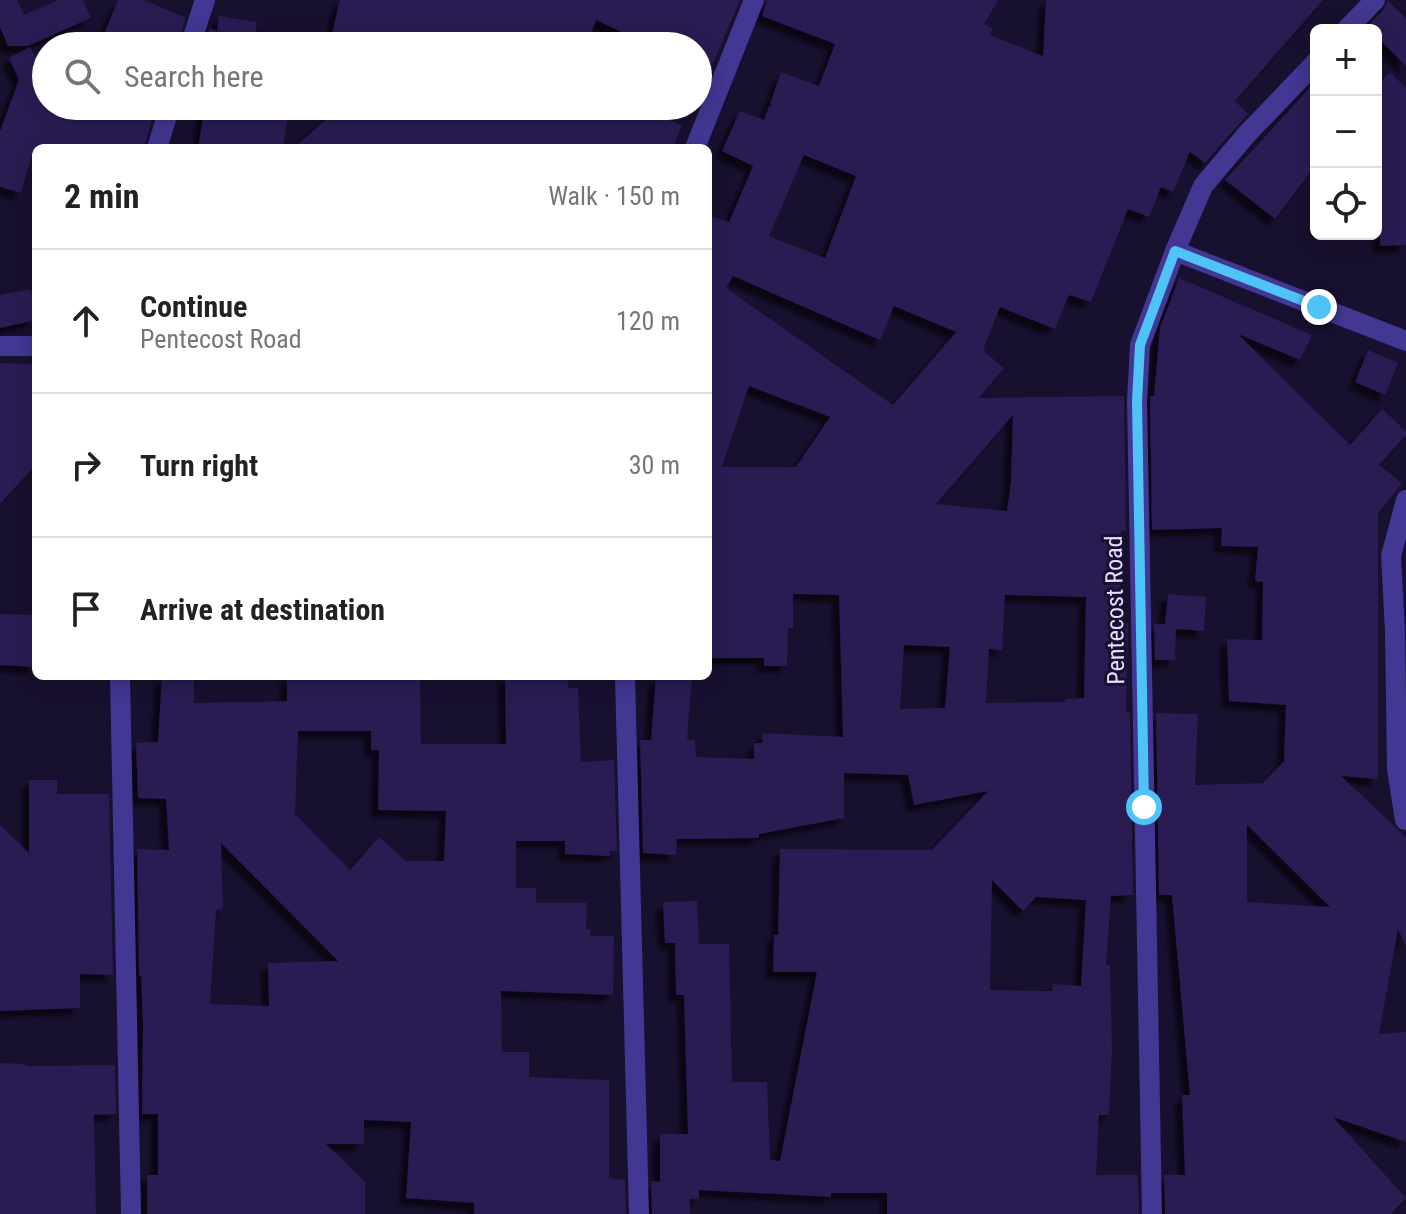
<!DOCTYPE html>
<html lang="en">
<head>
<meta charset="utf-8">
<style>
  :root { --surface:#fff; --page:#f2f2f2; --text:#222; --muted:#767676; --line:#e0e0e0 }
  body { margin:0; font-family:"Roboto Condensed",sans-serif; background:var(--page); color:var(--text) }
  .controls { position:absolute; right:24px; top:24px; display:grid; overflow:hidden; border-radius:12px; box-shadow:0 4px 20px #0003 }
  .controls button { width:72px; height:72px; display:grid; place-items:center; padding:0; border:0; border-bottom:2px solid var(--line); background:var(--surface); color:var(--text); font:40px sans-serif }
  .stop { position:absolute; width:24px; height:24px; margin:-18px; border:6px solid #4fc3f7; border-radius:50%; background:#fff }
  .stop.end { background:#4fc3f7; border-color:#fff; box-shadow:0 2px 8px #0008 }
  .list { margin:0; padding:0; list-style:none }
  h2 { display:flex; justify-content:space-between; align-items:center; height:104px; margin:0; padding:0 32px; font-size:34px }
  h2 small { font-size:26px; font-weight:400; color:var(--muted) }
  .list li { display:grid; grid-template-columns:52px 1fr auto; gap:24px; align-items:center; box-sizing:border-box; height:144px; padding:0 32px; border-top:2px solid var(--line) }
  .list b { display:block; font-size:30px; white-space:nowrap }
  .list p { margin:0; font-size:26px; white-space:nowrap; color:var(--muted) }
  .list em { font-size:26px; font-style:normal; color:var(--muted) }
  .icon { flex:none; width:44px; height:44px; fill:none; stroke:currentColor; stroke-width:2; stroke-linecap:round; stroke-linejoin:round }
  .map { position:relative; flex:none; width:1406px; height:1214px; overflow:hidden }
  .search { position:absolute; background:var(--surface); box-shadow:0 4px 20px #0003; left:32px; top:32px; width:680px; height:88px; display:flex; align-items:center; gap:20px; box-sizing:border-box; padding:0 28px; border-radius:44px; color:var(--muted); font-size:30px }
  .panel { position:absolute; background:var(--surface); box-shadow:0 4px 20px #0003; left:32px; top:144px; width:680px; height:536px; border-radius:12px }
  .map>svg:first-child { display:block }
  .building { fill:#2a1a52; fill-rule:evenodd; filter:url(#shadow) }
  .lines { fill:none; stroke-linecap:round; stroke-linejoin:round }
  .street { stroke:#423792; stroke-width:20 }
  .route { stroke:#4fc3f7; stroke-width:10 }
  .labels { text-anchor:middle; stroke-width:6; stroke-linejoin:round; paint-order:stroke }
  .street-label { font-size:24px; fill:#e4ddff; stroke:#18102f }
</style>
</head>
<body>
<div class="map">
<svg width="1406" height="1214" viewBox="0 0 1406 1214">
  <defs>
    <filter id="shadow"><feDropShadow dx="-7" dy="7" stdDeviation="2" flood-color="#0009"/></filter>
  </defs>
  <rect width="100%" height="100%" fill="#18102f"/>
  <g class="building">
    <polygon points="0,0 17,0 24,15 58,0 83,0 91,18 28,46 8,46 0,27"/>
    <polygon points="118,0 144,0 186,18 177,46 99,46"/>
    <polygon points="340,0 740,0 698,99 698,46 651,46 596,20 586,46 329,46"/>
    <path d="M767,0H998L984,24L993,28L990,35L1043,56L1046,0H1323L1235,101L1248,114L1205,163L1190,152L1173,192L1161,187L1149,217L1128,209L1091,302L1069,295L1055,329L1000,307L983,350L1004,368L979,398L1124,396L1126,531H1121L1119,623H1128L1126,712H1130L1133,895L1111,896L1106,965H1110L1112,1051L1109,1115H1099L1096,1175H1138L1139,1214H887V1193H831V1197L699,1190V1199H690V1214H652L651,1181L660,1182V1134H688L684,995H676L675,943H665L663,902L697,901L699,944H729L732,1082H767L770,1160L780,1161L817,972H773L774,935H778L780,849L932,850L988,791L914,805L908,775L844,773V818L759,834V838L677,839L676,855L643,853L640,740H651L656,676H692L687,740H695L696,757L754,759V743H762L763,733L843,737L839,595L793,594V628H788L787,666H764V658H708V215L729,222L753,166L722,151L740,111L764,120L769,106H773L770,104L781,72L819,86L835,44L762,16ZM804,155L856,176L825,258L769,236ZM733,276L880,340L894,306L956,332L893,405L726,288ZM749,386L830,417L796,467H722ZM1013,415L1011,482L1007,511L936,504ZM1005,595L1086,597L1084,698L1065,699V702L986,703L989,649L1002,650ZM904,645L950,647L945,708L900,709ZM992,880L1023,911L1036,897L1086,900L1081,986L1053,984L1052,991L990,990Z"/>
    <polygon points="1388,0 1406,19 1406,66 1376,36 1376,30 1367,27 1384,9"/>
    <polygon points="219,16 257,22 254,46 204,46 210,28 217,31"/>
    <polygon points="30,47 46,75 46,106 64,106 70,116 74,106 156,106 144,148 34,148 21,193 0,187 0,131 19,80 9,58"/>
    <polygon points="1390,72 1406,88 1406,245 1380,246 1379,205 1376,205 1376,86"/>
    <polygon points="1316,81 1316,165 1275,219 1225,180"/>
    <polygon points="205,106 290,106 283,148 198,148"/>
    <polygon points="341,106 659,106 655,115 682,125 673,148 294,148"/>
    <path d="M1179,278L1312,335L1300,360L1238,334L1350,445L1382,409L1406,431V435L1379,465L1402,483L1378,514V779L1341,776L1406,837V946L1398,929L1379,1034L1406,1032V1142L1333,1117L1406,1198L1391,1214H1165L1164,1175H1185L1182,1095H1190L1172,895H1159L1156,713L1198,714L1195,785L1263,783L1284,761L1286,705L1229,701L1227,639L1262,640L1263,582L1255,581L1258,547L1221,546L1222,528L1152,530L1150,396H1154L1160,328ZM1247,825L1330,907L1247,902Z"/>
    <polygon points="31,289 36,320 0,328 0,295"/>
    <polygon points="1368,350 1398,363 1385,395 1355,382"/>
    <polygon points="0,363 36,364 36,465 0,504"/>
    <polygon points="1168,594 1206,597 1204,631 1176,629 1175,660 1155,660 1154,624 1165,624"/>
    <polygon points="0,614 36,615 36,667 0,665"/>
    <path d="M162,676H194V703L287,701V676H420L421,744H506L505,676H569L568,688H578L581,762L614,760L617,851H610V856L565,854V841H516V888H536V903H587L586,929H590V936H614L613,995L501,991L502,1052H529V1077L609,1080V1178L625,1180L626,1214H474V1203L406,1198L411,1122L364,1120V1144H326L365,1182V1214H147V1175H158V1114H142L143,1023L141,976H139L137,849L169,850L166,799L138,798L136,743L158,742ZM298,731H371V750H379L378,810L446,811L444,861H406L379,837L350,870L295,814ZM221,843L338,961L268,963L269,1006L210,1004L216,910L223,909Z"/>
    <polygon points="29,780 57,780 57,794 109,794 113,975 80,974 80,1008 0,1011 0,825 29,853"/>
    <polygon points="0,1063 25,1064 25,1066 115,1065 116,1114 94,1115 96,1214 0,1214"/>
  </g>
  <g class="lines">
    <g class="street">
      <polyline points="1346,30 1375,0"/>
      <polyline points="190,46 205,0"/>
      <polyline points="157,148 170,106"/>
      <polyline points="695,148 754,0"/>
      <polyline points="1175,251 1406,341"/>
      <polyline points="0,346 36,346"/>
      <polyline points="120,676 131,1214"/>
      <polyline points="625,676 639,1214"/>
      <polyline points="1405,820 1397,769 1395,631 1391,556 1406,500"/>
      <polyline points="1152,1214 1137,401 1140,345 1175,251 1203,186 1246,135 1316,62"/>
    </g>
  </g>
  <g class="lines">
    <polyline class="route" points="1144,807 1137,401 1140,345 1175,251 1319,307"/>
  </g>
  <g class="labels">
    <g class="street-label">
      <text transform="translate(1115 610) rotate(-91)" y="8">Pentecost Road</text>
    </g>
  </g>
</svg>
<div class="controls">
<button>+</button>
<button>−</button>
<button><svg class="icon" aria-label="locate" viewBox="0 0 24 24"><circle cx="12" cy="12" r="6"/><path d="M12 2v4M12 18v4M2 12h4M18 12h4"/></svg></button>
</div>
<div class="stop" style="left:1144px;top:807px"></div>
<div class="stop end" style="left:1319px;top:307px"></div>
<div class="search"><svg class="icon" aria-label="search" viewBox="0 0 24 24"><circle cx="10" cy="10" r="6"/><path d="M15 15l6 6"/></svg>Search here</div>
<section class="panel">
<h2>2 min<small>Walk · 150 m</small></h2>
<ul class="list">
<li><svg class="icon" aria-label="ahead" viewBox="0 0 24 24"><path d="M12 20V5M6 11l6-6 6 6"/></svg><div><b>Continue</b><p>Pentecost Road</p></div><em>120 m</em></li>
<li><svg class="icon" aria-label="right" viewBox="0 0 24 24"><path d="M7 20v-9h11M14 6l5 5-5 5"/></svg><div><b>Turn right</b></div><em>30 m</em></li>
<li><svg class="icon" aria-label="arrive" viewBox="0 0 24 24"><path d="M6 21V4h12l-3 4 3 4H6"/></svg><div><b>Arrive at destination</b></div></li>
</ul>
</section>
</div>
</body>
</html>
